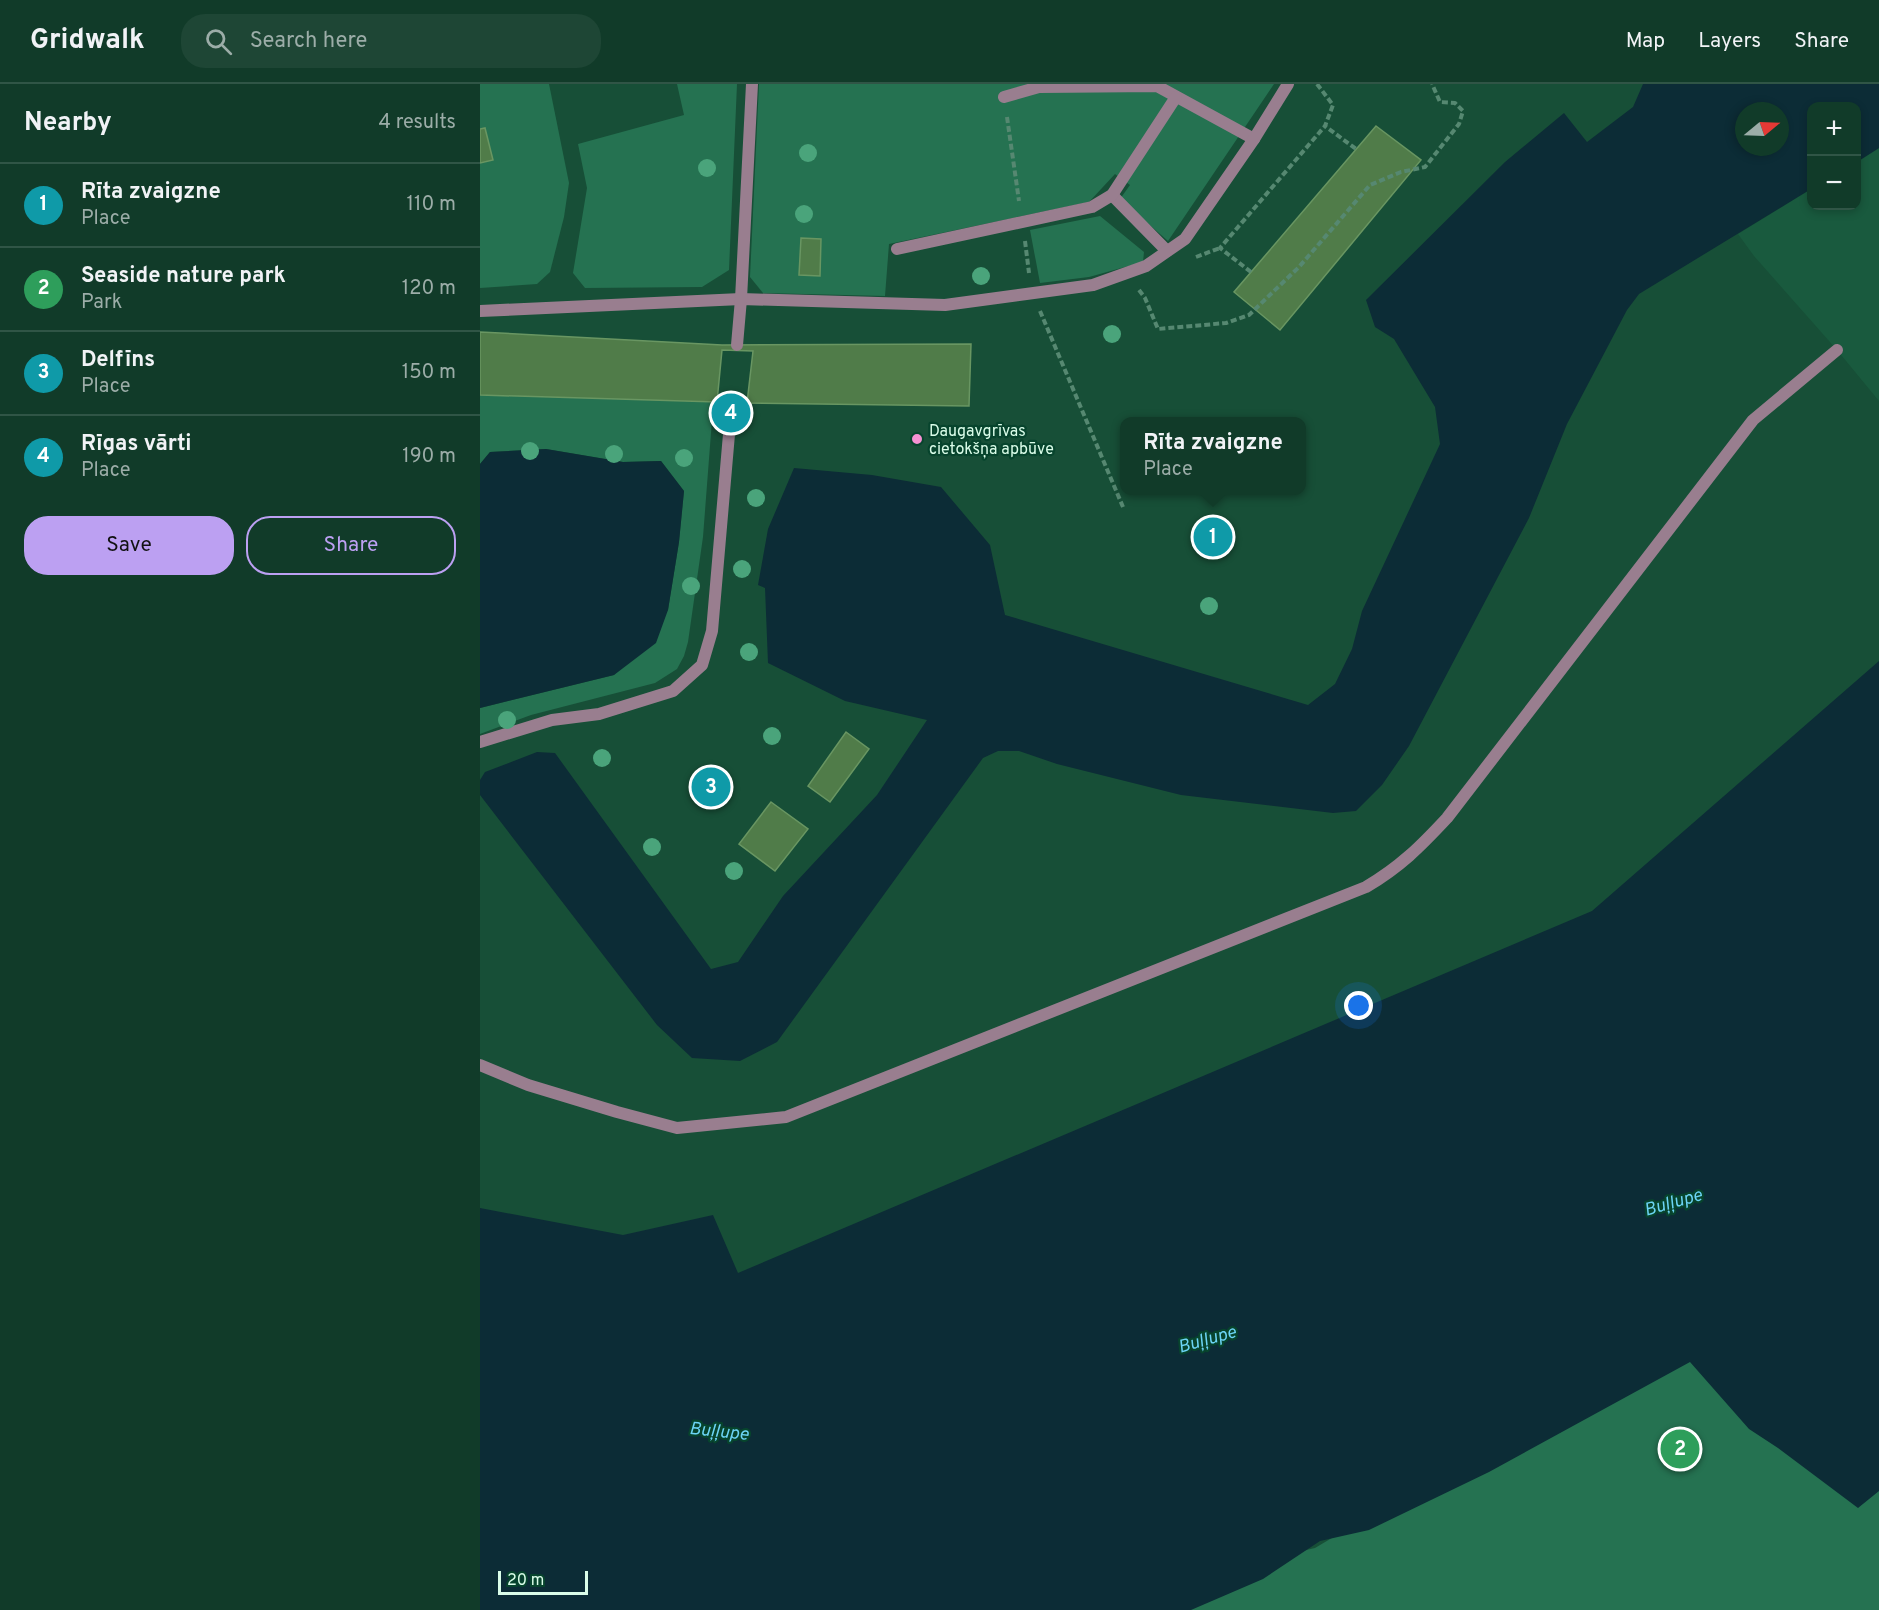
<!DOCTYPE html>
<html lang="en">
<head>
<meta charset="utf-8">
<style>
  :root { --surface:#113b29; --page:#1e4635; --text:#f1f3f6; --muted:#9cada8; --line:#305546; --accent:#bca0f2 }
  body { margin:0; font-family:Overpass,sans-serif; background:var(--page); color:var(--text) }
  .controls { position:absolute; right:18px; top:18px; display:grid; overflow:hidden; border-radius:12px; box-shadow:0 3px 9px #0003 }
  .controls button { width:54px; height:54px; display:grid; place-items:center; padding:0; border:0; border-bottom:2px solid var(--line); background:var(--surface); color:var(--text); font:30px sans-serif }
  .compass { position:absolute; left:1255px; top:18px; width:54px; height:54px; border-radius:50%; background:var(--surface); box-shadow:0 3px 9px #0003; rotate:71deg }
  .scale { position:absolute; left:18px; bottom:15px; width:90px; box-sizing:border-box; padding-left:6px; border:3px solid #dafde9; border-top:0; font-size:16px; line-height:21px; white-space:nowrap; color:#dafde9; -webkit-text-stroke:4px #07442d; paint-order:stroke }
  .you { position:absolute; left:879px; top:922px; width:21px; height:21px; margin:-15px; border:4px solid #fff; border-radius:50%; background:#1a73e8; box-shadow:0 0 0 9px #1a73e833 }
  .badge { display:grid; place-items:center; width:39px; height:39px; border-radius:50%; background:var(--accent); color:#fff; font-size:20px; font-weight:700 }
  .pin { position:absolute; translate:-50% -50%; border:3px solid #fff; box-shadow:0 2px 6px #0006 }
  .popup { position:absolute; left:640px; top:333px; width:186px; height:78px; box-sizing:border-box; display:grid; place-content:center; border-radius:12px; background:var(--surface); filter:drop-shadow(0 2px 4px #0005); font-size:20px; white-space:nowrap; color:var(--muted) }
  .popup b { font-size:22px; color:var(--text) }
  .popup::after { content:''; position:absolute; left:50%; top:100%; margin-left:-12px; border:12px solid transparent; border-top-color:var(--surface) }
  .list { margin:0; padding:0; list-style:none }
  h2 { display:flex; justify-content:space-between; align-items:center; height:78px; margin:0; padding:0 24px; font-size:26px }
  h2 small { font-size:20px; font-weight:400; color:var(--muted) }
  .list li { display:grid; grid-template-columns:39px 1fr auto; gap:18px; align-items:center; box-sizing:border-box; height:84px; padding:0 24px; border-top:2px solid var(--line) }
  .list b { display:block; font-size:22px; white-space:nowrap }
  .list p { margin:0; font-size:20px; white-space:nowrap; color:var(--muted) }
  .list em { font-size:20px; font-style:normal; color:var(--muted) }
  .actions { display:flex; gap:12px; padding:18px 24px }
  .actions a { flex:1; padding:14px 0; border:2px solid var(--accent); border-radius:24px; text-align:center; font-size:21px; color:var(--accent) }
  .actions .main { background:var(--accent); color:#111 }
  .icon { flex:none; width:33px; height:33px; fill:none; stroke:currentColor; stroke-width:2; stroke-linecap:round; stroke-linejoin:round }
  .map { position:relative; flex:none; width:1399px; height:1526px; overflow:hidden }
  header { display:flex; align-items:center; gap:36px; box-sizing:border-box; height:84px; padding:0 30px; background:var(--surface); border-bottom:2px solid var(--line) }
  header strong { font-size:28px }
  nav { display:flex; gap:33px; margin-inline-start:auto; font-size:21px }
  .search { width:420px; height:54px; background:var(--page); display:flex; align-items:center; gap:15px; box-sizing:border-box; padding:0 21px; border-radius:24px; color:var(--muted); font-size:22px }
  main { display:flex }
  aside { flex:1; background:var(--surface) }
  .map>svg:first-child { display:block }
  .built { fill:#195a3e }
  .green { fill:#257251 }
  .water { fill:#0c2c36; fill-rule:evenodd }
  .building { fill:#507c49; stroke:#699662; stroke-width:1.5 }
  .lines { fill:none; stroke-linecap:round; stroke-linejoin:round }
  .path { stroke:#568871; stroke-width:4; stroke-dasharray:6 3; stroke-linecap:butt }
  .lane { stroke:#997e8f; stroke-width:12 }
  .tree { fill:#4aa47b }
  .poi-dot { fill:#f591d2; stroke:#07442d; stroke-width:2 }
  .labels { text-anchor:middle; stroke-width:4.5; stroke-linejoin:round; paint-order:stroke }
  .poi-label { font-size:16px; fill:#dafde9; stroke:#07442d; text-anchor:start }
  .water-label { font-size:18px; font-style:italic; fill:#6cd4f5; stroke:#07442d }
</style>
</head>
<body>
<header>
<strong>Gridwalk</strong>
<div class="search"><svg class="icon" aria-label="search" viewBox="0 0 24 24"><circle cx="10" cy="10" r="6"/><path d="M15 15l6 6"/></svg>Search here</div>
<nav><a>Map</a><a>Layers</a><a>Share</a></nav>
</header>
<main>
<aside>
<h2>Nearby<small>4 results</small></h2>
<ul class="list">
<li><span class="badge" style="background:#0f9aa8">1</span><div><b>Rīta zvaigzne</b><p>Place</p></div><em>110 m</em></li>
<li><span class="badge" style="background:#2e9e5b">2</span><div><b>Seaside nature park</b><p>Park</p></div><em>120 m</em></li>
<li><span class="badge" style="background:#0f9aa8">3</span><div><b>Delfīns</b><p>Place</p></div><em>150 m</em></li>
<li><span class="badge" style="background:#0f9aa8">4</span><div><b>Rīgas vārti</b><p>Place</p></div><em>190 m</em></li>
</ul>
<div class="actions"><a class="main">Save</a><a>Share</a></div>
</aside>
<div class="map">
<svg width="1399" height="1526" viewBox="0 0 1399 1526">
  <rect width="100%" height="100%" fill="#174f37"/>
  <polygon class="built" points="1399,64 1399,317 1357,266 1274,172 1258,150 1331,105 1332,122 1376,122 1377,78"/>
  <g class="green">
    <polygon points="0,0 69,0 89,99 84,133 70,188 57,200 0,204"/>
    <polygon points="197,0 257,0 249,186 222,203 105,204 93,189 107,104 98,60 204,31"/>
    <polygon points="279,0 794,0 688,157 640,115 650,101 635,90 609,118 409,160 405,212 283,209 270,193"/>
    <polygon points="620,132 664,168 663,178 609,193 560,199 550,146"/>
    <polygon points="0,248 242,261 236,326 232,336 223,453 208,558 204,572 197,585 175,599 51,631 0,650 0,624 134,591 188,526 199,458 204,407 181,377 143,378 66,365 10,368 0,380"/>
    <polygon points="1399,1120 1399,1526 565,1526 835,1464 1167,1267"/>
  </g>
  <g class="water">
    <path d="M1163,0H1399V64L1377,78L1376,22H1332L1331,105L1159,210L1147,226L1087,340L1049,434L929,662L902,701L876,727L853,729L701,711L577,680L539,667H518L503,674L297,958L260,977L212,974L177,941L0,711V696L5,688L57,668L75,669L231,885L258,878L303,812L397,711L447,636L365,617L288,579L285,504L278,501L288,445L314,384L392,391L461,403L510,461L525,531L828,621L855,600L872,565L882,527L960,360L955,323L914,255L895,243L886,216L1025,78L1084,29L1107,58L1153,23ZM1264,27H1300V63H1264Z"/>
    <polygon points="66,365 143,378 181,377 204,407 199,458 188,526 176,559 134,591 0,624 0,380 10,368"/>
    <polygon points="1399,577 1399,1407 1378,1424 1298,1364 1269,1345 1210,1278 1009,1388 889,1446 840,1457 783,1495 711,1526 0,1526 0,1124 143,1151 233,1131 258,1189 1112,827"/>
  </g>
  <g class="building">
    <polygon points="896,42 941,76 800,246 754,208"/>
    <polygon points="5,44 13,76 0,79 0,45"/>
    <polygon points="321,154 341,155 340,192 319,191"/>
    <polygon points="0,248 242,261 491,260 489,322 267,319 273,267 242,266 237,318 0,311"/>
    <polygon points="236,326 266,327 265,332 235,331"/>
    <polygon points="366,648 389,665 350,718 328,702"/>
    <polygon points="291,718 328,745 295,787 259,760"/>
  </g>
  <g class="lines">
    <g class="path">
      <polyline points="837,0 853,21 845,42 876,65"/>
      <polyline points="527,33 539,117"/>
      <polyline points="545,157 549,189"/>
      <polyline points="716,173 740,164"/>
      <polyline points="771,188 740,164 845,42"/>
      <polyline points="659,206 665,214 678,245 746,239 769,231 819,183 890,101 921,88 945,83 979,40 983,27 975,19 960,18 952,0"/>
      <polyline points="560,227 643,423"/>
    </g>
    <g class="lane">
      <polyline points="524,13 559,3 677,2 774,55"/>
      <polyline points="632,111 687,167"/>
      <polyline points="417,165 612,123 632,111 696,13"/>
      <polyline points="0,227 261,215 465,221 613,201 666,182 705,155 774,55 808,0"/>
      <polyline points="257,261 261,215 272,0"/>
      <polyline points="0,658 72,636 119,630 193,607 222,581 232,547 251,327"/>
      <path d="M0,981L48,1001L137,1028L197,1044L306,1033L886,803C920,783 940,763 967,734L1273,336L1357,266"/>
    </g>
  </g>
  <g class="tree">
    <circle cx="328" cy="69" r="9"/>
    <circle cx="227" cy="84" r="9"/>
    <circle cx="324" cy="130" r="9"/>
    <circle cx="501" cy="192" r="9"/>
    <circle cx="632" cy="250" r="9"/>
    <circle cx="50" cy="367" r="9"/>
    <circle cx="134" cy="370" r="9"/>
    <circle cx="204" cy="374" r="9"/>
    <circle cx="276" cy="414" r="9"/>
    <circle cx="262" cy="485" r="9"/>
    <circle cx="211" cy="502" r="9"/>
    <circle cx="729" cy="522" r="9"/>
    <circle cx="269" cy="568" r="9"/>
    <circle cx="27" cy="636" r="9"/>
    <circle cx="292" cy="652" r="9"/>
    <circle cx="122" cy="674" r="9"/>
    <circle cx="172" cy="763" r="9"/>
    <circle cx="254" cy="787" r="9"/>
  </g>
  <circle class="poi-dot" cx="437" cy="355" r="6"/>
  <g class="labels">
    <g class="poi-label">
      <text x="449" y="352">Daugavgrīvas<tspan x="449" dy="18">cietokšņa apbūve</tspan></text>
    </g>
    <g class="water-label">
      <text transform="translate(1193 1118) rotate(-16)" y="6">Buļļupe</text>
      <text transform="translate(727 1255) rotate(-16)" y="6">Buļļupe</text>
      <text transform="translate(239 1347) rotate(6)" y="6">Buļļupe</text>
    </g>
  </g>
</svg>
<div class="controls">
<button>+</button>
<button>−</button>
</div>
<svg class="compass" viewBox="-18 -18 36 36"><path d="M0-13l5 13h-10z" fill="#e53935"/><path d="M0 13l5-13h-10z" fill="#9cada8"/></svg>
<div class="scale">20 m</div>
<div class="you"></div>
<div class="pin badge" style="left:733px;top:453px;background:#0f9aa8">1</div>
<div class="popup"><b>Rīta zvaigzne</b>Place</div>
<div class="pin badge" style="left:1200px;top:1365px;background:#2e9e5b">2</div>
<div class="pin badge" style="left:231px;top:703px;background:#0f9aa8">3</div>
<div class="pin badge" style="left:251px;top:329px;background:#0f9aa8">4</div>
</div>
</main>
</body>
</html>
